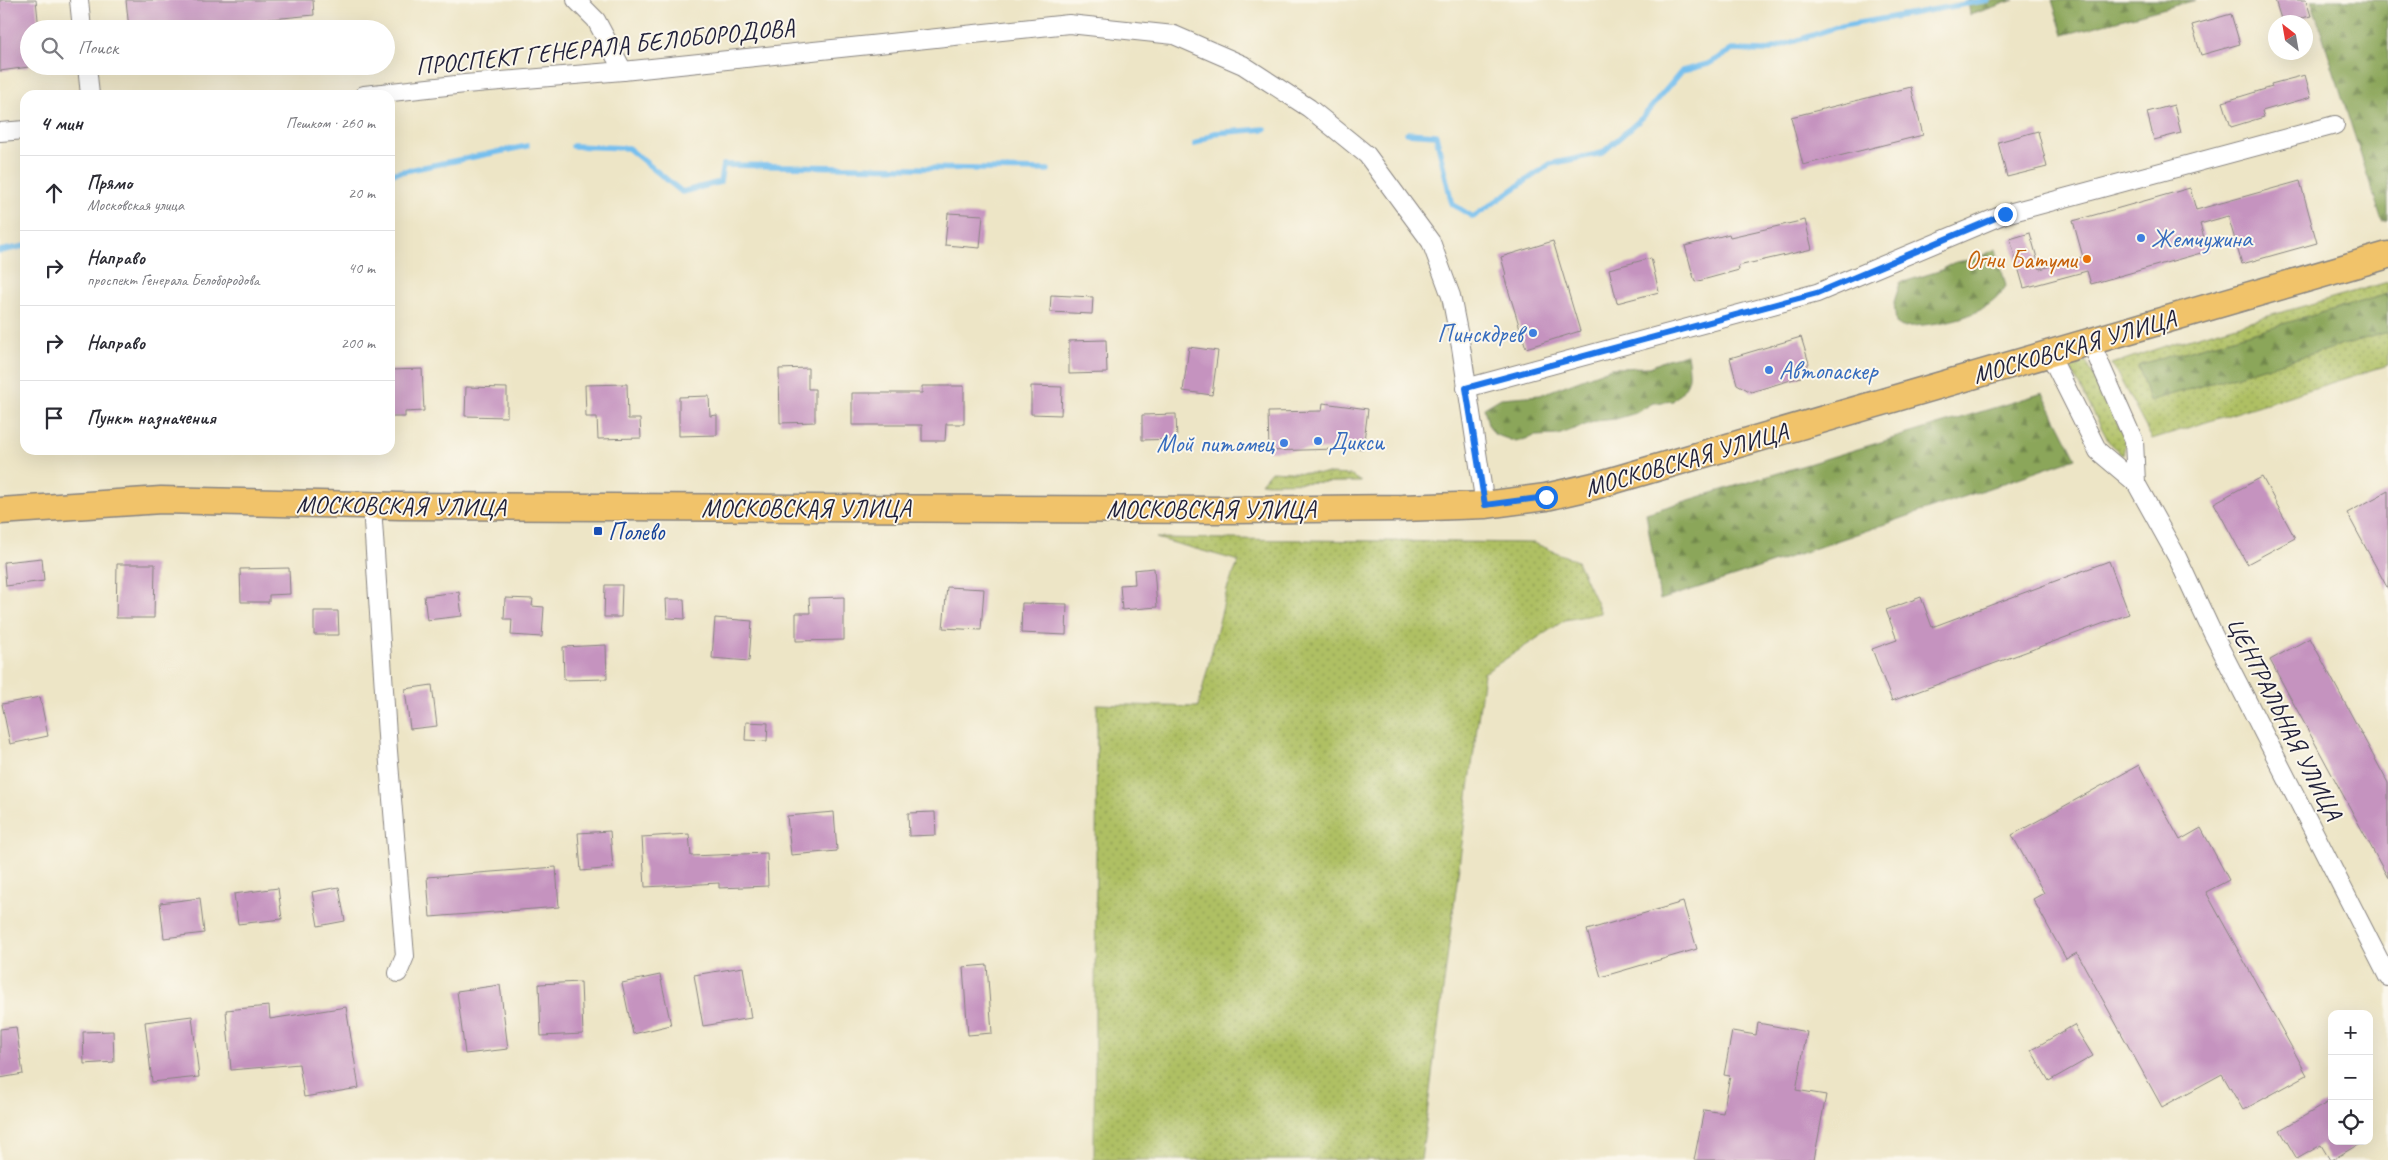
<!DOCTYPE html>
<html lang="ru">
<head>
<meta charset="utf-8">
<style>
  :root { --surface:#fff; --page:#f7f7f7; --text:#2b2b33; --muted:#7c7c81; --line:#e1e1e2 }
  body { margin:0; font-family:Caveat,sans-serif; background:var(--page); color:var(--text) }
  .controls { position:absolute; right:15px; bottom:15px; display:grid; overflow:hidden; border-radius:10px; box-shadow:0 5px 20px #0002 }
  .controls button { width:45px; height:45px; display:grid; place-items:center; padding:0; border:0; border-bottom:1px solid var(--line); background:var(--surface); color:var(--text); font:25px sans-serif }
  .compass { position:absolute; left:2268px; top:15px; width:45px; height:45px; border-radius:50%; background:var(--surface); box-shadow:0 5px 20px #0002; rotate:329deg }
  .stop { position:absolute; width:15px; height:15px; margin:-11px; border:4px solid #1a73e8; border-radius:50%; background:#fff }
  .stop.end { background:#1a73e8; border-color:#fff; box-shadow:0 1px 5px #0008 }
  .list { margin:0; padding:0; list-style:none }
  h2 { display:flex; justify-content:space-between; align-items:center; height:65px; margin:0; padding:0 20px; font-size:21px }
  h2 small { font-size:16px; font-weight:400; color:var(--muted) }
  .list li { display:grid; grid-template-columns:32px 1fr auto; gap:15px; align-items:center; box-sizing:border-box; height:75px; padding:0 20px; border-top:1px solid var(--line) }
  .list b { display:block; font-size:19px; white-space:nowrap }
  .list p { margin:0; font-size:16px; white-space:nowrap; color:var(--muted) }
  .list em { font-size:16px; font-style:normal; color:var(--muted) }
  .icon { flex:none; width:28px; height:28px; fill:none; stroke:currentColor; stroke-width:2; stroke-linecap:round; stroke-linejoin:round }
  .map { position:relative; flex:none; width:2388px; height:1160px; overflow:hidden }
  .search { position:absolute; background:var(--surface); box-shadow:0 5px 20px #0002; left:20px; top:20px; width:375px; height:55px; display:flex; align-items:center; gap:12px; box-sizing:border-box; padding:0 18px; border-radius:28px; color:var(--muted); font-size:19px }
  .panel { position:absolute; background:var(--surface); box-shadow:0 5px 20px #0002; left:20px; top:90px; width:375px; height:365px; border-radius:15px }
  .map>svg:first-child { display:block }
  .grass { fill:url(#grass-dots); stroke:#687150 }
  .forest { fill:url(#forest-firs); stroke:#56644a }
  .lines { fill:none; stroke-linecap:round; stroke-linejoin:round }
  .stream { stroke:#76bfee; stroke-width:5.5 }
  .building { fill:#c593bf }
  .minor-casing { stroke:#888480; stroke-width:20 }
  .primary-casing { stroke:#888480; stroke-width:29 }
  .minor { stroke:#fff; stroke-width:18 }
  .primary { stroke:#f1c36a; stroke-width:26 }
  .route { stroke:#1a73e8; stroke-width:6 }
  .shop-dot { fill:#3f7fe0; stroke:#fbf7ec; stroke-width:2 }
  .food-dot { fill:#e8710a; stroke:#fbf7ec; stroke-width:2 }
  .transit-dot { fill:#1a4fb4; stroke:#fbf7ec; stroke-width:2 }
  .labels { text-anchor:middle; stroke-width:4; stroke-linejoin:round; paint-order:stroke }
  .street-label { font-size:25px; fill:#22223b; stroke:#fbf7ec }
  .shop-label { font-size:25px; fill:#366cbe; stroke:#fbf7ec; text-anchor:start }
  .food-label { font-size:25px; fill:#c56008; stroke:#fbf7ec; text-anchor:end }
  .transit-label { font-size:25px; fill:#164399; stroke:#fbf7ec; text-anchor:start }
</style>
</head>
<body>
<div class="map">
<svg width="2388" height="1160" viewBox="0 0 2388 1160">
  <defs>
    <pattern id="grass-dots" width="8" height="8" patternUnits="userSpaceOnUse" patternTransform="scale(1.25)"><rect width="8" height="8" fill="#afc064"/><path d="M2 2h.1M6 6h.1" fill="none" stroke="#8e9c54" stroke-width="1.8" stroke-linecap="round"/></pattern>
    <pattern id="forest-firs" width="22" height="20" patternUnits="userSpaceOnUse" patternTransform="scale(1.25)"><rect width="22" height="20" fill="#8ba65a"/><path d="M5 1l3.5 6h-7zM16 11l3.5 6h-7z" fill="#71874c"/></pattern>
  </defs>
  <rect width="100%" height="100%" fill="#fbf7ec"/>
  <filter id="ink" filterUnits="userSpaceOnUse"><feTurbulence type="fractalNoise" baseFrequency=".02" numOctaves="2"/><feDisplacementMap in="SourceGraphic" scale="10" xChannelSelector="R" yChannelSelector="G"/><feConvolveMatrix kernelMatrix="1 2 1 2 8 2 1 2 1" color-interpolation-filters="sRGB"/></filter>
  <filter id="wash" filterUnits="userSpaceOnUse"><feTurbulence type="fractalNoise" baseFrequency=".0096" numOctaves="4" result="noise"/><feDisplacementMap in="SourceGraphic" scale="20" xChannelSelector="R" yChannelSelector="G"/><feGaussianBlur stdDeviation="1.12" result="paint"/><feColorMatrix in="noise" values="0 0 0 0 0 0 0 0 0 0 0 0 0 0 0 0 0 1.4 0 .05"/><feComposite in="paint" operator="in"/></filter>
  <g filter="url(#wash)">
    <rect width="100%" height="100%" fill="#ede5c6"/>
    <g class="grass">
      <polygon points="2388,282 2388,365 2152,439 2112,364 2177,342"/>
      <polygon points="2086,361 2126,440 2123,455 2110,444 2070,368"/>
      <polygon points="1271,471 1350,475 1361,482 1261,483"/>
      <polygon points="1156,538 1534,543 1577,561 1601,613 1565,620 1484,673 1421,1160 1094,1160 1097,704 1198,707 1228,586 1239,561"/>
    </g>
    <g class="forest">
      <polygon points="1968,0 2014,0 1970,15"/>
      <polygon points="2052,0 2196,0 2063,35"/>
      <polygon points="2311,0 2388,0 2388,220 2382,221"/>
      <path d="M1996,249L2006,286C1986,320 1938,324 1902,327L1896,323L1894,302L1900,283L1939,271L1956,262L1975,259Z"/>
      <polygon points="2388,294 2388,332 2149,401 2138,365"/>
      <path d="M1687,354C1691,380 1691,383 1673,401L1653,403L1636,413L1616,419L1596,421L1558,435L1535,436L1516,442L1494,434L1488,424L1484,408L1501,398L1540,395L1611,368L1650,367L1668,359Z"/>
      <polygon points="2043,393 2076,458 1738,575 1660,600 1646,513"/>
    </g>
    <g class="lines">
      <g class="stream">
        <polyline points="1407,133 1436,135 1452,204 1473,217 1550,164 1602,153 1642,118 1682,71 1708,64 1732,50 1765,51 1837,27 1988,0"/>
        <polyline points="1195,144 1214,133 1265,129"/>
        <polyline points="573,146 628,148 682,192 720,182 723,165 1048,170"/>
        <polyline points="390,174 527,146"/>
        <polyline points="0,251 25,246"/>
      </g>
    </g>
    <g id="blocks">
      <g class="building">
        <polygon points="0,0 36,0 39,29 29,29 29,67 0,71"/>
        <polygon points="126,0 313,0 314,15 165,29 129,29"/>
        <polygon points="2275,0 2306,0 2311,16 2282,22"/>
        <polygon points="2231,14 2240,44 2201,55 2192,25"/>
        <polygon points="2305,75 2311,97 2262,111 2264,117 2231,127 2223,102 2272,87 2271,84"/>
        <polygon points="1911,87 1923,135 1803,165 1791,117"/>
        <polygon points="2174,105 2181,133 2154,140 2147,112"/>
        <polygon points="2038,131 2047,167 2007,177 1998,142"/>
        <polygon points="2300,181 2317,243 2242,264 2228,216 2200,224 2208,251 2091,284 2087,271 2024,288 2010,239 2030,233 2040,269 2083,257 2073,221 2190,188 2196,210"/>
        <polygon points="948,213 983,215 980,248 945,245"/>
        <polygon points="1805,220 1812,249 1738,266 1739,270 1695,282 1685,246 1729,234 1730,237"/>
        <polygon points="1553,241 1580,331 1526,348 1504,276 1506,275 1501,257"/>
        <polygon points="1651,258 1659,292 1617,303 1609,269"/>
        <polygon points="1051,295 1093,297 1092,314 1050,312"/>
        <polygon points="1801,337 1809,363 1801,377 1751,392 1737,384 1730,358"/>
        <polygon points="1106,340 1107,373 1069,374 1069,341"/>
        <polygon points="1189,347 1218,351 1212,395 1183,391"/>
        <polygon points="808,368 808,389 815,389 815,422 780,423 779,369"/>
        <polygon points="422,369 424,411 405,412 405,417 390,417 390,370"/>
        <polygon points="627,384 628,419 640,419 641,438 598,439 597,417 586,417 585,385"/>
        <polygon points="922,386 964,386 964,424 946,424 945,441 922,441 922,425 852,425 852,393 922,393"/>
        <polygon points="1031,386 1062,387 1061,415 1031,414"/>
        <polygon points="466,387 507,388 507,417 465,416"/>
        <polygon points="709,396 710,416 717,415 717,435 679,436 679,397"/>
        <polygon points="1323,403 1368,409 1363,449 1336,445 1336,449 1269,451 1268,412 1322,411"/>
        <polygon points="1176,414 1177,439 1142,440 1142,415"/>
        <polygon points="2262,477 2295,538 2247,564 2214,503"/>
        <polygon points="2388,491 2388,589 2347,513"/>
        <polygon points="42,558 44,581 6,586 4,562"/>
        <polygon points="2109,561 2129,614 1892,701 1872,649 1897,640 1886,610 1921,597 1932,627"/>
        <polygon points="117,564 155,564 154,618 116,618"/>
        <polygon points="289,568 290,594 269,595 269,602 241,602 240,569"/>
        <polygon points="1154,568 1157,607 1122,610 1120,585 1135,584 1134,570"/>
        <polygon points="605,585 622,585 621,617 604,617"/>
        <polygon points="947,587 984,589 981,630 943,628"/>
        <polygon points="459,592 462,616 427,620 424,596"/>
        <polygon points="844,597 844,640 796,641 796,613 810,613 809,598"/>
        <polygon points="505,598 533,599 532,606 544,607 542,637 511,635 512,619 504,619"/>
        <polygon points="666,599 684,599 685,619 667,618"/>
        <polygon points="1022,603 1067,604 1066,635 1021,633"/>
        <polygon points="314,611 338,611 339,635 314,635"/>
        <polygon points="715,618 752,621 749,661 712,658"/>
        <polygon points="2310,638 2388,783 2388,878 2270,660"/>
        <polygon points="606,645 607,679 564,680 563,647"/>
        <polygon points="432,685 437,726 410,729 405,689"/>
        <polygon points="40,697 48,736 10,744 2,704"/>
        <polygon points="746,722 768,723 767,741 745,740"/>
        <polygon points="2139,765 2180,840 2201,828 2229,880 2206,892 2307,1075 2243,1110 2222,1074 2162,1107 2077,953 2066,959 2033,899 2044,893 2012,835"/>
        <polygon points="834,812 837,851 791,855 787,816"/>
        <polygon points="935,812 936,835 909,836 908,813"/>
        <polygon points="610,831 613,868 581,871 578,833"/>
        <polygon points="689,834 691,856 767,853 768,886 719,888 719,883 645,887 642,837"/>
        <polygon points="556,867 559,907 430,917 427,877"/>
        <polygon points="339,887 345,921 318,926 312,892"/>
        <polygon points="278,888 282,919 238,924 234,894"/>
        <polygon points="200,898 204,933 164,938 160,903"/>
        <polygon points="1683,902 1697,949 1601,977 1587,930"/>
        <polygon points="987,965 992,1033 968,1035 963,967"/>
        <polygon points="743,967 751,1018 703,1026 694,975"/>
        <polygon points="660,975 671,1025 633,1034 622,983"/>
        <polygon points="581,982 583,1034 541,1036 539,984"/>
        <polygon points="500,985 508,1049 465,1054 457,991"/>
        <polygon points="269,1006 270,1019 346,1007 359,1088 304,1097 299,1064 231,1070 226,1010"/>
        <polygon points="192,1016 199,1077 152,1082 145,1022"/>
        <polygon points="1758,1023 1807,1032 1796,1090 1826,1095 1814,1160 1694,1160 1704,1110 1723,1113 1730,1076 1724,1075 1732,1031 1756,1035"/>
        <polygon points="2074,1025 2093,1056 2049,1081 2031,1050"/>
        <polygon points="16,1027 23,1074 0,1078 0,1029"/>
        <polygon points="113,1031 114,1062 84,1064 83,1032"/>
        <polygon points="2332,1100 2332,1141 2364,1141 2332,1160 2330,1160 2321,1145 2297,1159 2280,1130"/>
      </g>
    </g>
  </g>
  <g filter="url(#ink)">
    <use href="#blocks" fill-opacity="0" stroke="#888480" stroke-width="1"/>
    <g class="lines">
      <g class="minor-casing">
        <g id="minor">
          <polyline points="79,0 82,29"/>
          <polyline points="576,0 596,20 623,71"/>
          <polyline points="87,66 90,95"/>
          <polyline points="364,95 465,84 623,71 1069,24 1174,35 1243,65 1309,108 1367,155 1431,242 1451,296 1461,347 1485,505"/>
          <polyline points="0,132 25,130"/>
          <polyline points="2090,341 2134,441 2136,483"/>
          <polyline points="2049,353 2098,451 2136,483 2177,557 2213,634 2388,977"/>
          <polyline points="1466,388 1817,293 2005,214 2335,125"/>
          <polyline points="372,506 388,751 405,956 398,973"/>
        </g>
      </g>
      <g class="primary-casing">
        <polyline id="primary" points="0,511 161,500 400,506 1232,510 1402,508 1485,505 1546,497 1594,486 2388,255"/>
      </g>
      <use href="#minor" class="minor"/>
      <use href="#primary" class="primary"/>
    </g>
  </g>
  <g class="lines" filter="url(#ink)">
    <polyline class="route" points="1546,497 1485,505 1466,388 1817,293 2005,214"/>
  </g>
  <g class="shop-dot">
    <circle cx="2141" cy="238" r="5"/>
    <circle cx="1533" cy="333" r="5"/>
    <circle cx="1769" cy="370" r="5"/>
    <circle cx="1318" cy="441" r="5"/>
    <circle cx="1284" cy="443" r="5"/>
  </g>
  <circle class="food-dot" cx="2087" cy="259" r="5"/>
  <rect class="transit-dot" x="593" y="526" width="10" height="10" rx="2.5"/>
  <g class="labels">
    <g class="street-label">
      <text transform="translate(605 46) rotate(-6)" y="9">ПРОСПЕКТ ГЕНЕРАЛА БЕЛОБОРОДОВА</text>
      <text transform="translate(2074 346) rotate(-16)" y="9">МОСКОВСКАЯ УЛИЦА</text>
      <text transform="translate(1686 459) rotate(-16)" y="9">МОСКОВСКАЯ УЛИЦА</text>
      <text transform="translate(401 505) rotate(1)" y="9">МОСКОВСКАЯ УЛИЦА</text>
      <text x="806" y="517">МОСКОВСКАЯ УЛИЦА</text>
      <text x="1211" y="518">МОСКОВСКАЯ УЛИЦА</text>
      <text transform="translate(2285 718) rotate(63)" y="9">ЦЕНТРАЛЬНАЯ УЛИЦА</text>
    </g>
    <g class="shop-label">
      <text x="2151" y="247">Жемчужина</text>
      <text x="1523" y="342" text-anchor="end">Пинскдрев</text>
      <text x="1779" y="379">Автопаскер</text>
      <text x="1328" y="450">Дикси</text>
      <text x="1274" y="452" text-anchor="end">Мой питомец</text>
    </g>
    <g class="food-label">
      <text x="2077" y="268">Огни Батуми</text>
    </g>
    <g class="transit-label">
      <text x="608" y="540">Полево</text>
    </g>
  </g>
</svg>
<div class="controls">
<button>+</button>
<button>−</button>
<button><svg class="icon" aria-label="locate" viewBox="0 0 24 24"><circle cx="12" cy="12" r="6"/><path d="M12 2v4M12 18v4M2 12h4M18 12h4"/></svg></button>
</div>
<svg class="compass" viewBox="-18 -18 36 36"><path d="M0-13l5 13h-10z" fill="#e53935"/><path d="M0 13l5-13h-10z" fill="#7c7c81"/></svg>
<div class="stop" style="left:1546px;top:497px"></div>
<div class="stop end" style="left:2005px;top:214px"></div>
<div class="search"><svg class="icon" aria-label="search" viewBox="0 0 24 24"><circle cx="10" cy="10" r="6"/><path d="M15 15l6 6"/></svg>Поиск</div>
<section class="panel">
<h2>4 мин<small>Пешком · 260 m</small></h2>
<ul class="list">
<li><svg class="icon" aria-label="ahead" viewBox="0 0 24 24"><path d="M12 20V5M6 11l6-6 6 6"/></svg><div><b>Прямо</b><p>Московская улица</p></div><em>20 m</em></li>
<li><svg class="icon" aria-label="right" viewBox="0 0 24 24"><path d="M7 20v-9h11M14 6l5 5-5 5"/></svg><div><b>Направо</b><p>проспект Генерала Белобородова</p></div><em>40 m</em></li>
<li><svg class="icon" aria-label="right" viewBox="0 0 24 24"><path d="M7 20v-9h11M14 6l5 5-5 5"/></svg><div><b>Направо</b></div><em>200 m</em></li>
<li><svg class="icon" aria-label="arrive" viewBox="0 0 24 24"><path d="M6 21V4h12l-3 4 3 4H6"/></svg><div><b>Пункт назначения</b></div></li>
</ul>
</section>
</div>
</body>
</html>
